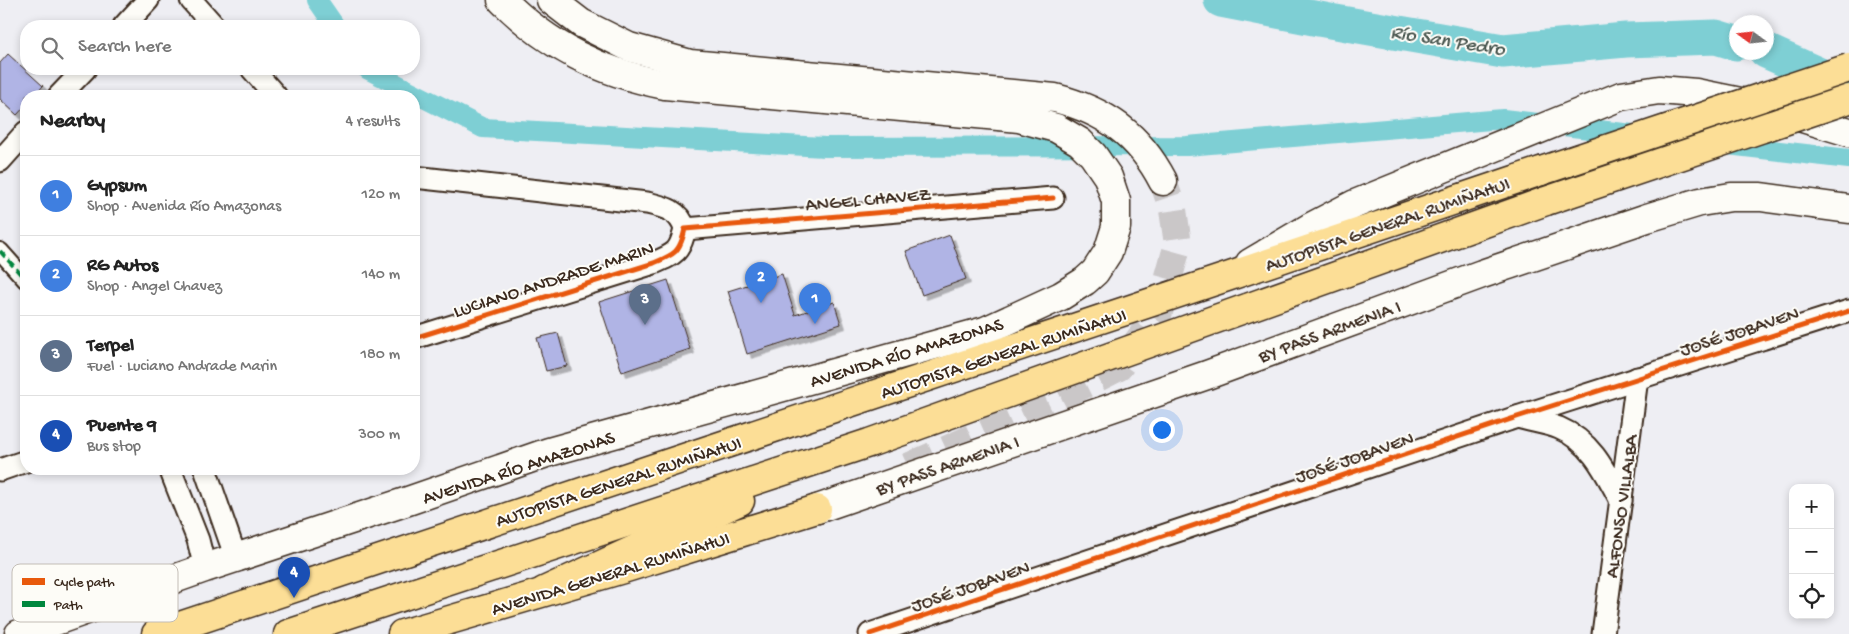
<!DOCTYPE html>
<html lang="en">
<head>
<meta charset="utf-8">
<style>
  :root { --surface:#fff; --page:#f6f6f6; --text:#222; --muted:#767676; --line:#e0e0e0; --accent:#111827 }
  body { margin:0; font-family:"Gochi Hand",sans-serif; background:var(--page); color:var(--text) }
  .controls { position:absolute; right:15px; bottom:15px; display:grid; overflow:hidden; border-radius:10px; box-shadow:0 2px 8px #0003 }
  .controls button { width:45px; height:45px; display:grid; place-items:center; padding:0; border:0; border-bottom:1px solid var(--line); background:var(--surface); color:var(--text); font:25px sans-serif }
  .compass { position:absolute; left:1729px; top:15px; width:45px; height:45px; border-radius:50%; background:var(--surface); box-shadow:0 2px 8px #0003; rotate:285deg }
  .you { position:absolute; left:1161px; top:429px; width:18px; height:18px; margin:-12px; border:4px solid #fff; border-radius:50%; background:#1a73e8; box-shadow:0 0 0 8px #1a73e833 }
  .badge { display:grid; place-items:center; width:32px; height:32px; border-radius:50%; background:var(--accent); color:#fff; font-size:16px; font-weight:700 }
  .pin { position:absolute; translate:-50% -41px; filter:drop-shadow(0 1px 2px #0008) }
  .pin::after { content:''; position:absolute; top:26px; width:18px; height:15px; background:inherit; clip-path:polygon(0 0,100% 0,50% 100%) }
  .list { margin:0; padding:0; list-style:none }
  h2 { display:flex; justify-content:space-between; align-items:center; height:65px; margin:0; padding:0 20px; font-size:21px }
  h2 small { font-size:16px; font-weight:400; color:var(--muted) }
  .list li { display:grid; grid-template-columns:32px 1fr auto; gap:15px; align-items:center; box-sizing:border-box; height:80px; padding:0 20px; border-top:1px solid var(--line) }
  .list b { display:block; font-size:19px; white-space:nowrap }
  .list p { margin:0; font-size:16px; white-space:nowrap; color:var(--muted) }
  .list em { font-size:16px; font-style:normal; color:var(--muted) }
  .icon { flex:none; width:28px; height:28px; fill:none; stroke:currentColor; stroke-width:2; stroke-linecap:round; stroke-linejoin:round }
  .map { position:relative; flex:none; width:1849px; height:634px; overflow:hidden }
  .search { position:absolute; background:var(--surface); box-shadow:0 2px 8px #0003; left:20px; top:20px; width:400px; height:55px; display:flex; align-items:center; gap:12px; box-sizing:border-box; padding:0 18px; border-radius:20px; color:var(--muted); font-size:19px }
  .panel { position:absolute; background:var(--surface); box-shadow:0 2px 8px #0003; left:20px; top:90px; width:400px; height:385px; border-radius:20px }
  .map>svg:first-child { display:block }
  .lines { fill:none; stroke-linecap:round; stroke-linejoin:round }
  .canal { stroke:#7ecfd4; stroke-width:20 }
  .river { stroke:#7ecfd4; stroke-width:35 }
  .building { fill:#b0b4e5; stroke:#3b2a1e; filter:url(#shadow) }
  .secondary-tunnel { stroke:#cac7c8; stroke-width:28; stroke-dasharray:28 14; stroke-linecap:butt }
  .pedestrian-casing { stroke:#3b2a1e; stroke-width:20 }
  .minor-casing { stroke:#3b2a1e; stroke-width:25 }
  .secondary-casing { stroke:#3b2a1e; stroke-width:31 }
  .primary-casing { stroke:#3b2a1e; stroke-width:31 }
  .trunk-casing { stroke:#3b2a1e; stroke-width:31 }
  .pedestrian { stroke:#fdfcf7; stroke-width:16 }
  .minor { stroke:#fdfcf7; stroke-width:21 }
  .secondary { stroke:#fdfcf7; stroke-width:28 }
  .primary { stroke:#fcde96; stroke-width:28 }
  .trunk { stroke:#fcde96; stroke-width:28 }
  .trunk-bridge-casing { stroke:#3b2a1e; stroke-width:31; stroke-linecap:butt }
  .trunk-bridge { stroke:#fcde96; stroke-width:28 }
  .quiet { stroke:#00873e; stroke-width:4; stroke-dasharray:8 4; stroke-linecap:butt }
  .cycleway-casing { stroke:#fdfcf7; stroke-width:8 }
  .cycleway { stroke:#e8590c; stroke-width:5 }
  .labels { text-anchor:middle; stroke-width:4; stroke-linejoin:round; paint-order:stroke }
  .street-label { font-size:19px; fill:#3b2a1e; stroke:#fdfcf7 }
  .water-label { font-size:20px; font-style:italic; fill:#4f5c55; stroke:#fdfcf7 }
  .key { fill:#fdfcf7; stroke:#c3bdb6; stroke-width:1 }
  .key-label { font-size:14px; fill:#3b2a1e }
</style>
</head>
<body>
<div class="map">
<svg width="1849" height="634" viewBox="0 0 1849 634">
  <defs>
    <filter id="shadow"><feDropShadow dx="4.5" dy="4.5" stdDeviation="0" flood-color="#0004"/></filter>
  </defs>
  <rect width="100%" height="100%" fill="#eeeef3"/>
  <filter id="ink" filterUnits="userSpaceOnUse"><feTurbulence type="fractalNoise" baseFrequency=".02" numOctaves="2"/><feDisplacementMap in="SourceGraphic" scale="10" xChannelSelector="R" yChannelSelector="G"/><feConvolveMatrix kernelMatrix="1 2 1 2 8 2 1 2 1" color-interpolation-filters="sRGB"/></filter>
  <g filter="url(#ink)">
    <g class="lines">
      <g class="canal">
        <polyline points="317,0 335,26"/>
        <polyline points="367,69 483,128 825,147 1187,146 1503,119 1849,159"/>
      </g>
      <g class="river">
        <polyline points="1221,0 1319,19 1503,51 1626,40 1716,37 1736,43"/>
        <polyline points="1766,51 1849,88"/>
      </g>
    </g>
    <g class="building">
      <polygon points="8,54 43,86 34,96 26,96 26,105 17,115 0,99 0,63"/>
      <polygon points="950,235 966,279 922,295 906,251"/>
      <polygon points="782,274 795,315 834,302 841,324 747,354 728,291"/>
      <polygon points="668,280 690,349 622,372 599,302"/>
      <polygon points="558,333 567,366 546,371 537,338"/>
    </g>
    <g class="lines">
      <polyline class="secondary-tunnel" points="908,467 1040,407 1119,367 1159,312 1178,244 1173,210 1163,181"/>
      <g class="pedestrian-casing">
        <polyline id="pedestrian" points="0,251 26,280"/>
      </g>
      <g class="minor-casing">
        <g id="minor">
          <polyline points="191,0 214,26"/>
          <polyline points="124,26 148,0"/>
          <polyline points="252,69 276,96"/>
          <polyline points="59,96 85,69"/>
          <polyline points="0,161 26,132"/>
          <path d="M414,177L647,203C664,207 679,210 685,229"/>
          <polyline points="685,229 1053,198"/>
          <path d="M414,338L654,263C675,254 680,252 685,229"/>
          <path d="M1518,417C1531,421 1547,423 1559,428C1592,442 1605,471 1621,501"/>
          <polyline points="170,469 198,540 205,568"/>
          <polyline points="205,469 236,558"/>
          <polyline points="0,470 26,461"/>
          <polyline points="870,634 1517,417 1849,311"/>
          <polyline points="1603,634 1637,378"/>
        </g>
      </g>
      <g class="secondary-casing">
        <g id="secondary">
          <path d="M551,0L581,23L629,47L690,64L1055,98C1106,111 1139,135 1163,181"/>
          <polyline points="1250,263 1309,228 1355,204 1621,96 1659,90 1696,93 1766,107 1849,132"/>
          <polyline points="817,509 1207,375 1482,274 1647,218 1700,202 1731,197 1761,197 1849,209"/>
          <path d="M19,634L205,568L405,502L549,452L985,331L1061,296L1085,281L1095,272L1108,252L1116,227V201L1108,177L1093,155L1080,142L1056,128L1019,118L665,85C600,72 549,47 502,0"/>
        </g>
      </g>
      <g class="primary-casing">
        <polyline id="primary" points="402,634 623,569 817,509"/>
      </g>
      <g class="trunk-casing">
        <g id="trunk">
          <polyline points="544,591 740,501"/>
          <polyline points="156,634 1227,277 1541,171"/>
          <polyline points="288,634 869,443 1546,201"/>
        </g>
      </g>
      <use href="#pedestrian" class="pedestrian"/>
      <use href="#minor" class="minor"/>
      <use href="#secondary" class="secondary"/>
      <use href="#primary" class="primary"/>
      <use href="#trunk" class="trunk"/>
      <g class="trunk-bridge-casing">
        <g id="trunk-bridge">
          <polyline points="1541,171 1849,68"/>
          <polyline points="1546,201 1849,99"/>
        </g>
      </g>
      <use href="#trunk-bridge" class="trunk-bridge"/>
      <polyline class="quiet" points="0,251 26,280"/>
      <g class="cycleway-casing">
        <g id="cycleway">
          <path d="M414,338L654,263C675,254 680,252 685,229L1053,198"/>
          <polyline points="870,634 1517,417 1849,311"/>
        </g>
      </g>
      <use href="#cycleway" class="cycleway"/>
    </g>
  </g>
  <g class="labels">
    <g class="street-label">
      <text transform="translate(868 198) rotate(-5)" y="7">ANGEL CHAVEZ</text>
      <text transform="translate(1387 223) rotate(-19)" y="7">AUTOPISTA GENERAL RUMIÑAHUI</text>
      <text transform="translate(553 278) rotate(-18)" y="7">LUCIANO ANDRADE MARIN</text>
      <text transform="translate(1329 330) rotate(-20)" y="7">BY PASS ARMENIA I</text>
      <text transform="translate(1739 330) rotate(-18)" y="7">JOSÉ JOBAVEN</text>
      <text transform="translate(906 351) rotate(-17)" y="7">AVENIDA RÍO AMAZONAS</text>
      <text transform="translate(1003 352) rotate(-18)" y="7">AUTOPISTA GENERAL RUMIÑAHUI</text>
      <text transform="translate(1354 456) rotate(-19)" y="7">JOSÉ JOBAVEN</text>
      <text transform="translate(947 464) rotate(-19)" y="7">BY PASS ARMENIA I</text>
      <text transform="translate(518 466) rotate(-18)" y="7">AVENIDA RÍO AMAZONAS</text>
      <text transform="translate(618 480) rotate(-18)" y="7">AUTOPISTA GENERAL RUMIÑAHUI</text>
      <text transform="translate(1620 506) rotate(-82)" y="7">ALFONSO VILLALBA</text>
      <text transform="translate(610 572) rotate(-17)" y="7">AVENIDA GENERAL RUMIÑAHUI</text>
      <text transform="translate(970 585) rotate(-19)" y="7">JOSÉ JOBAVEN</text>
    </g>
    <g class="water-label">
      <text transform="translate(1448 39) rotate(9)" y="7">Río San Pedro</text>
    </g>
  </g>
  <rect x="12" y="564" width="166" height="58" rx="8" class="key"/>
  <rect x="22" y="578" width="23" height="7" fill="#e8590c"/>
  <rect x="22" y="601" width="23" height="6" fill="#00873e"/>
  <g class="key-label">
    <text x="54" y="586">Cycle path</text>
    <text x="54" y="609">Path</text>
  </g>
</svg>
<div class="controls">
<button>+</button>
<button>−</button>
<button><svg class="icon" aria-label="locate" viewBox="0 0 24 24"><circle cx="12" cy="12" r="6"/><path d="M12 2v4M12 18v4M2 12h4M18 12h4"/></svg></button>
</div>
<svg class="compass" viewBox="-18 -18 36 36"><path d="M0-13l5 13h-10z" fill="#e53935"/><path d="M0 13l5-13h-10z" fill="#767676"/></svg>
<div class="you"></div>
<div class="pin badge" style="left:815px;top:324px;background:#3f7fe0">1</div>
<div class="pin badge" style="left:761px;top:303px;background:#3f7fe0">2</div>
<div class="pin badge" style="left:645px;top:325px;background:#5c6f8a">3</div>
<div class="pin badge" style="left:294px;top:598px;background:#1a4fb4">4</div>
<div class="search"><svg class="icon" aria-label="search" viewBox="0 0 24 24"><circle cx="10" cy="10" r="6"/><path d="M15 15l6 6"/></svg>Search here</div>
<section class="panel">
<h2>Nearby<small>4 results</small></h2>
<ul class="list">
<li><span class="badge" style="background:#3f7fe0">1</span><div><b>Gypsum</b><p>Shop · Avenida Río Amazonas</p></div><em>120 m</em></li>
<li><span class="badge" style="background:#3f7fe0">2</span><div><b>RG Autos</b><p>Shop · Angel Chavez</p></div><em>140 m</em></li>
<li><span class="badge" style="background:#5c6f8a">3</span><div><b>Terpel</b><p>Fuel · Luciano Andrade Marin</p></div><em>180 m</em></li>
<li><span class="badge" style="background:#1a4fb4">4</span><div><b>Puente 9</b><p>Bus stop</p></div><em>300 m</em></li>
</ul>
</section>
</div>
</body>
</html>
